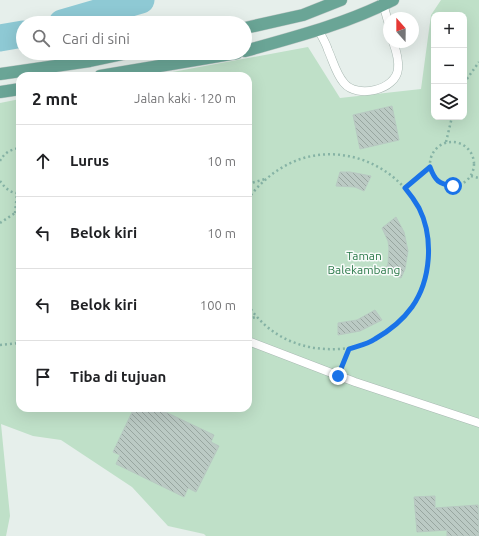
<!DOCTYPE html>
<html lang="id">
<head>
<meta charset="utf-8">
<style>
  :root { --surface:#fff; --page:#f6f6f6; --text:#202124; --muted:#757577; --line:#e0e0e0 }
  body { margin:0; font-family:Ubuntu,sans-serif; background:var(--page); color:var(--text) }
  .controls { position:absolute; right:12px; top:12px; display:grid; overflow:hidden; border-radius:8px; box-shadow:0 4px 16px #0002 }
  .controls button { width:36px; height:36px; display:grid; place-items:center; padding:0; border:0; border-bottom:1px solid var(--line); background:var(--surface); color:var(--text); font:20px sans-serif }
  .compass { position:absolute; left:383px; top:12px; width:36px; height:36px; border-radius:50%; background:var(--surface); box-shadow:0 4px 16px #0002; rotate:339deg }
  .stop { position:absolute; width:12px; height:12px; margin:-9px; border:3px solid #1a73e8; border-radius:50%; background:#fff }
  .stop.end { background:#1a73e8; border-color:#fff; box-shadow:0 1px 4px #0008 }
  .list { margin:0; padding:0; list-style:none }
  h2 { display:flex; justify-content:space-between; align-items:center; height:52px; margin:0; padding:0 16px; font-size:17px }
  h2 small { font-size:13px; font-weight:400; color:var(--muted) }
  .list li { display:grid; grid-template-columns:26px 1fr auto; gap:12px; align-items:center; box-sizing:border-box; height:72px; padding:0 16px; border-top:1px solid var(--line) }
  .list b { display:block; font-size:15px; white-space:nowrap }
  .list em { font-size:13px; font-style:normal; color:var(--muted) }
  .icon { flex:none; width:22px; height:22px; fill:none; stroke:currentColor; stroke-width:2; stroke-linecap:round; stroke-linejoin:round }
  .map { position:relative; flex:none; width:479px; height:536px; overflow:hidden }
  .search { position:absolute; background:var(--surface); box-shadow:0 4px 16px #0002; left:16px; top:16px; width:236px; height:44px; display:flex; align-items:center; gap:10px; box-sizing:border-box; padding:0 14px; border-radius:22px; color:var(--muted); font-size:15px }
  .panel { position:absolute; background:var(--surface); box-shadow:0 4px 16px #0002; left:16px; top:72px; width:236px; height:340px; border-radius:12px }
  .map>svg:first-child { display:block }
  .park { fill:#bfe0c8; fill-rule:evenodd }
  .lines { fill:none; stroke-linecap:round; stroke-linejoin:round }
  .river { stroke:#8ec9d4; stroke-width:27 }
  .building { fill:url(#building-back-hatch); stroke:#b8c9c2 }
  .lane-casing { stroke:#a8b8b2; stroke-width:9 }
  .primary-casing { stroke:#c2cac8; stroke-width:13 }
  .path { stroke:#86b3a5; stroke-width:2.5; stroke-dasharray:2 3; stroke-linecap:butt }
  .lane { stroke:#fff; stroke-width:8 }
  .primary { stroke:#6aa596; stroke-width:12 }
  .route { stroke:#1a73e8; stroke-width:5 }
  .labels { text-anchor:middle; stroke-width:3; stroke-linejoin:round; paint-order:stroke }
  .park-label { font-size:12px; fill:#2d7a4b; stroke:#f7fbf9 }
</style>
</head>
<body>
<div class="map">
<svg width="479" height="536" viewBox="0 0 479 536">
  <defs>
    <pattern id="building-back-hatch" width="6" height="6" patternUnits="userSpaceOnUse"><rect width="6" height="6" fill="#bbcac4"/><path d="M-1 5l2 2M0 0l6 6M5-1l2 2" fill="none" stroke="#98a6a0"/></pattern>
  </defs>
  <rect width="100%" height="100%" fill="#e6efeb"/>
  <path class="park" d="M441,0H479V536H206L204,534L168,526L132,487L61,440L33,436L1,424L10,516L6,536H0V103L20,99V408H248V76H151L308,47L340,98L421,89L431,15ZM434,15H464V117H434Z"/>
  <g class="lines">
    <g class="river">
      <polyline points="62,23 141,0"/>
      <polyline points="0,38 23,34"/>
    </g>
  </g>
  <g class="building">
    <polygon points="392,106 399,140 360,149 353,115"/>
    <polygon points="340,172 350,172 371,176 364,191 355,187 336,186"/>
    <polygon points="396,217 404,232 408,251 405,269 401,278 385,271 388,264 389,248 388,241 382,228"/>
    <polygon points="375,310 382,320 360,331 338,335 338,323 357,320"/>
    <polygon points="134,408 157,408 214,435 211,442 219,446 196,492 188,488 184,497 116,464 120,455 113,452"/>
    <polygon points="435,496 435,508 478,505 479,536 447,536 447,530 417,532 414,497"/>
  </g>
  <g class="lines">
    <g class="lane-casing">
      <g id="lane">
        <polyline points="382,0 389,25"/>
        <path d="M319,31C322,37 326,43 328,50C333,61 336,74 344,83C357,99 396,90 398,69C399,60 396,50 393,42"/>
        <polyline points="248,341 355,382 479,423"/>
      </g>
    </g>
    <g class="primary-casing">
      <g id="primary">
        <polyline points="245,28 303,15 341,0"/>
        <path d="M245,51C295,37 346,24 393,0"/>
        <polyline points="0,74 90,61 128,53"/>
        <polyline points="100,76 237,53"/>
        <polyline points="0,92 20,89"/>
      </g>
    </g>
    <g class="path">
      <polyline points="464,83 479,62"/>
      <circle cx="452" cy="164" r="22"/>
      <polyline points="446,142 452,117"/>
      <path d="M0,161C4,153 11,149 20,148"/>
      <polyline points="471,176 479,178"/>
      <path d="M0,181C5,188 11,194 20,193"/>
      <polyline points="248,184 265,179"/>
      <polyline points="405,187 429,167"/>
      <path d="M248,199C263,178 286,161 312,156C358,147 407,174 423,219C428,235 430,252 427,269C423,286 417,302 405,315C388,335 365,348 338,349C301,351 268,336 248,305"/>
      <polyline points="15,213 17,194"/>
      <polyline points="0,223 15,213 20,213"/>
      <polyline points="248,319 256,317"/>
      <polyline points="0,345 20,343"/>
      <polyline points="342,366 349,349"/>
    </g>
    <use href="#lane" class="lane"/>
    <use href="#primary" class="primary"/>
  </g>
  <g class="lines">
    <path class="route" d="M338,376L349,349C358,346 368,344 375,339C389,331 402,321 412,307C431,280 434,238 419,208C415,201 410,194 405,188L430,167C435,181 439,184 453,186"/>
  </g>
  <g class="labels">
    <g class="park-label">
      <text x="364" y="260">Taman<tspan x="364" dy="14">Balekambang</tspan></text>
    </g>
  </g>
</svg>
<div class="controls">
<button>+</button>
<button>−</button>
<button><svg class="icon" aria-label="layers" viewBox="0 0 24 24"><path d="M12 4l9 5-9 5-9-5zM3 14l9 5 9-5"/></svg></button>
</div>
<svg class="compass" viewBox="-18 -18 36 36"><path d="M0-13l5 13h-10z" fill="#e53935"/><path d="M0 13l5-13h-10z" fill="#757577"/></svg>
<div class="stop" style="left:453px;top:186px"></div>
<div class="stop end" style="left:338px;top:376px"></div>
<div class="search"><svg class="icon" aria-label="search" viewBox="0 0 24 24"><circle cx="10" cy="10" r="6"/><path d="M15 15l6 6"/></svg>Cari di sini</div>
<section class="panel">
<h2>2 mnt<small>Jalan kaki · 120 m</small></h2>
<ul class="list">
<li><svg class="icon" aria-label="ahead" viewBox="0 0 24 24"><path d="M12 20V5M6 11l6-6 6 6"/></svg><div><b>Lurus</b></div><em>10 m</em></li>
<li><svg class="icon" aria-label="left" viewBox="0 0 24 24"><path d="M17 20v-9H6M10 6l-5 5 5 5"/></svg><div><b>Belok kiri</b></div><em>10 m</em></li>
<li><svg class="icon" aria-label="left" viewBox="0 0 24 24"><path d="M17 20v-9H6M10 6l-5 5 5 5"/></svg><div><b>Belok kiri</b></div><em>100 m</em></li>
<li><svg class="icon" aria-label="arrive" viewBox="0 0 24 24"><path d="M6 21V4h12l-3 4 3 4H6"/></svg><div><b>Tiba di tujuan</b></div></li>
</ul>
</section>
</div>
</body>
</html>
